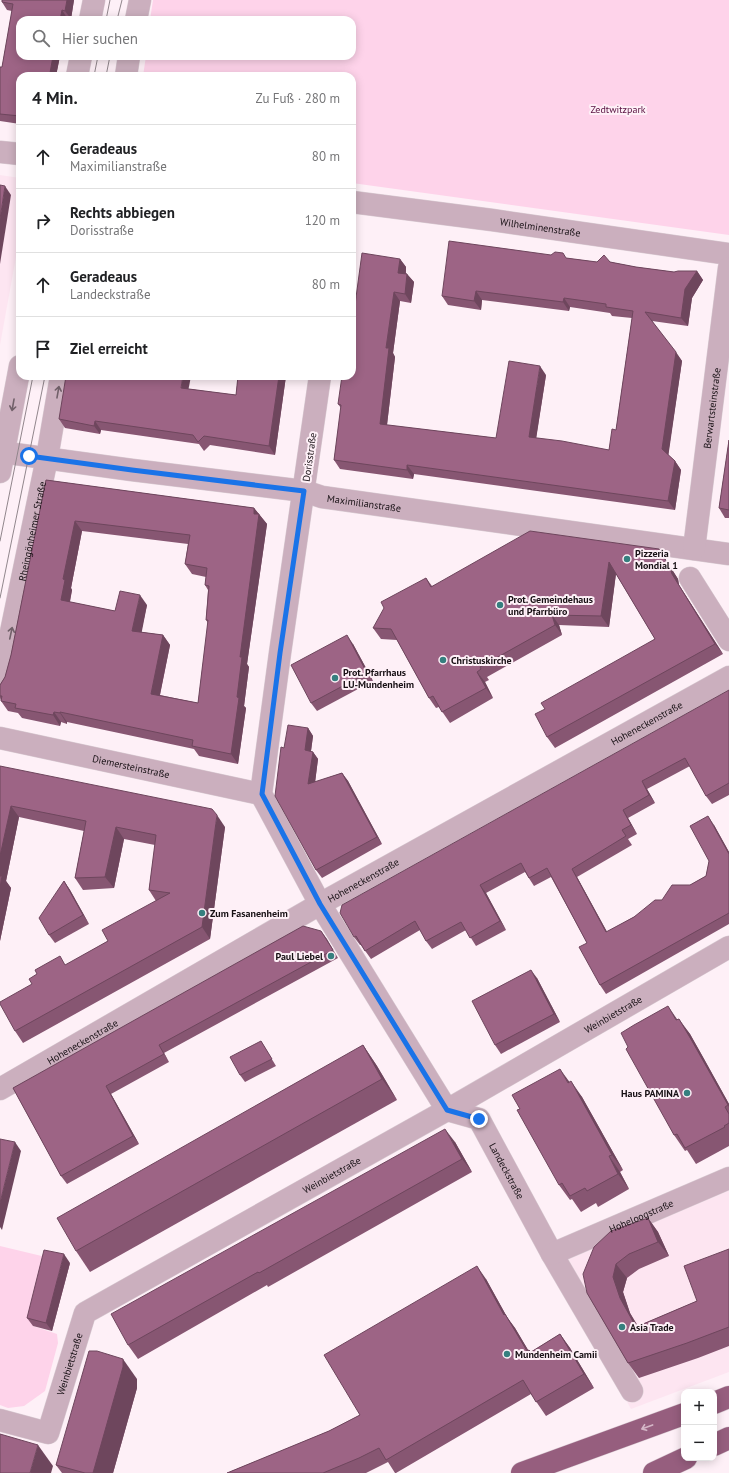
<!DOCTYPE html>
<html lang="de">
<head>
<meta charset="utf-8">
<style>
  :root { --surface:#fff; --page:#f2f2f2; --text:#202124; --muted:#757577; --line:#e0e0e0 }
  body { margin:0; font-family:"PT Sans",sans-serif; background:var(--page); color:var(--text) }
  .controls { position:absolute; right:12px; bottom:12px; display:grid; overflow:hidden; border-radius:8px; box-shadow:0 2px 10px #0003 }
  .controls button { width:36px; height:36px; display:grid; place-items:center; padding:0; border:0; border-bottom:1px solid var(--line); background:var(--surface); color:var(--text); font:20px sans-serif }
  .stop { position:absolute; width:12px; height:12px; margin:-9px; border:3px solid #1a73e8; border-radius:50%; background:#fff }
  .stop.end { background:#1a73e8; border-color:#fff; box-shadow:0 1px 4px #0008 }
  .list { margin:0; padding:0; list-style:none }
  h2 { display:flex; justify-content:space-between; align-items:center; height:52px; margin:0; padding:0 16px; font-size:17px }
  h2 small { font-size:13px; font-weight:400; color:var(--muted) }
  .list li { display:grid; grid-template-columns:26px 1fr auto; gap:12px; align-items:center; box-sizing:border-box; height:64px; padding:0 16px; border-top:1px solid var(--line) }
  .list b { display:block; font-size:15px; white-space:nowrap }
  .list p { margin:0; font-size:13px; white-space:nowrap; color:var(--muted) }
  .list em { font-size:13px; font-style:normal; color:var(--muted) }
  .icon { flex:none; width:22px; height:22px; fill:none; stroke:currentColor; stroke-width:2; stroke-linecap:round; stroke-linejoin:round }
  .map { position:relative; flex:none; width:729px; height:1473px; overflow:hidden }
  .search { position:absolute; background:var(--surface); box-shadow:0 2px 10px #0003; left:16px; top:16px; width:340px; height:44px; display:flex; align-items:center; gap:10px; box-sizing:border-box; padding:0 14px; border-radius:12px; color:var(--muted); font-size:15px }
  .panel { position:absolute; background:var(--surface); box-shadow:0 2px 10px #0003; left:16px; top:72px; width:340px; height:308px; border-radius:12px }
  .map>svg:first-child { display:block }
  .built { fill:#fde5f1 }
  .green { fill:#fed3ea }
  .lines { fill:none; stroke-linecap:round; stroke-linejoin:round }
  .minor-casing { stroke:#d9ccd3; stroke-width:23 }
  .highway-casing { stroke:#d9ccd3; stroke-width:23 }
  .minor { stroke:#cbafbe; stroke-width:22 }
  .highway { stroke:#965e7e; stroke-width:22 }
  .tram { stroke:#91868c; stroke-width:1 }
  .wall { fill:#875672; fill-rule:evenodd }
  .shaded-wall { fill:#6e465d }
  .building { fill:#9d6485; stroke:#6e465d; fill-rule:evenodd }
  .oneway { stroke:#716069 }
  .oneway2 { stroke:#d4b6c7 }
  .route { stroke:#1a73e8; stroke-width:5 }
  .poi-dot { fill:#367f7f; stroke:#fef0f7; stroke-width:1.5 }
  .labels { text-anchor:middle; stroke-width:4; stroke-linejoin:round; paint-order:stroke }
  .park-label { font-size:10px; fill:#581040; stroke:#fef0f7 }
  .street-label { font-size:10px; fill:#171014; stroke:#fef0f7 }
  .poi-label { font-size:10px; font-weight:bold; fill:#171014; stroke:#fef0f7; text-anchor:start }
</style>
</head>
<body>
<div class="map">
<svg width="729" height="1473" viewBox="0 0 729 1473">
  <rect width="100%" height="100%" fill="#fef0f7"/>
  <g class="built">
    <polygon points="0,175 20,178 20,235 0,345"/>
    <polygon points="729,1186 729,1372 631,1409 551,1263"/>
  </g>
  <g class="green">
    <polygon points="153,0 729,0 729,235 352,183 352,76 143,76 146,56 352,56 352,20 150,20"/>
    <polygon points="0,1246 50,1258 33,1326 57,1334 58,1343 45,1391 24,1406 8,1408 0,1405"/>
  </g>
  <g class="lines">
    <g class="minor-casing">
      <g id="minor">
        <polyline points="90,20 94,0"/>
        <polyline points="136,20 140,0"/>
        <polyline points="77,76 81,56"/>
        <polyline points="126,76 129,56"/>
        <polyline points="0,152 20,154"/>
        <path id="s1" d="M352,202L492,220L729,254"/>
        <path id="s2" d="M320,376L280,653L261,794L320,904L447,1110L479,1119L552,1254L632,1391"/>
        <path id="s3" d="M0,452L132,470L304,491L322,497L729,554"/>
        <polyline points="0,472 20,366"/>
        <path id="s4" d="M694,549L729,268"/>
        <polyline points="690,578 729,640"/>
        <path id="s5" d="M0,685L47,458L61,376"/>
        <path id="s6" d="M0,738L261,794"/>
        <path id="s7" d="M0,1089L320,904L729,677"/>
        <path id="s8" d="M552,1254L729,1178"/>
        <path id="s9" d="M0,1420L48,1433L85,1313L447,1110L729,947"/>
      </g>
    </g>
    <g class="highway-casing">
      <g id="highway">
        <polyline points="714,1403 729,1397"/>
        <polyline points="714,1445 729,1438"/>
        <polyline points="522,1473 684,1414"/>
        <polyline points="654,1473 686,1458"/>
      </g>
    </g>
    <use href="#minor" class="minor"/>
    <use href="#highway" class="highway"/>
    <g class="tram">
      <polyline points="106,20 110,0"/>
      <polyline points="117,20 122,0"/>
      <polyline points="94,76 98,56"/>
      <polyline points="106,76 110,56"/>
      <polyline points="0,541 33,376"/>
      <polyline points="0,598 45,376"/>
    </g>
  </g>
  <g class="wall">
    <polygon points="2,0 74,0 71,19 67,18 67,20 20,20 60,56 56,76 20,76 20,124 0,121 0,67 2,67 12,11 7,10 2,2"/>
    <polygon points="566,258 597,262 610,262 636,267 674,272 697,271 703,280 692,298 688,326 652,321 682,361 668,455 675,461 681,470 675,510 414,474 413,479 340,469 334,460 341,408 338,404 400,259 406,267 406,273 414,282 411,303 400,301 393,353 395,357 387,425 496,438 546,375 536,438 609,450 616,430 632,318 612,316 610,313 570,307 569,311 482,300 481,310 448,305 442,296"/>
    <polygon points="238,376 286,376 275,455 210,445 204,451 199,444 101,430 100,434 65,428 59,419 189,389 236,395"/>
    <polygon points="729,440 729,518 725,518 719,508"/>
    <path d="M46,480L254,508L267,524L247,664L249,667L244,706L246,708L238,764L199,756L194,749L67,722V724L61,722L60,726L22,718L18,713L8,711L1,701L0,698V685L5,677L11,655ZM82,531L188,544L185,564L192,574L206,577L205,585L208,590L206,620L208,623L198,703L160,695L170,645L163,635L141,632L147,605L115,611L70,602L72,590L71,588Z"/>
    <polygon points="659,549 666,560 678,579 679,585 723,654 555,748 547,737 545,709 655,639 616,574 609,627 559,625 562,635 487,677 489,680 485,682 493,698 450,723 439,707 436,708 429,698 397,640 381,639 373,628 426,578 432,586"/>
    <polygon points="353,644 373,681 317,711 311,703"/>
    <polygon points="729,690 729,795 712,804 706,796 690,766 647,789 655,803 628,818 637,834 628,839 632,845 577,877 607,932 706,876 709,861 714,825 729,852 729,924 606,994 600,985 587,943 551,877 534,886 525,872 486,893 506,930 476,946 466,930 432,949 426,941 420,930 371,959 361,945 360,945 354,937"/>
    <polygon points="308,728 313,736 311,751 313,752 318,759 315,782 342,773 348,781 382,844 322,878 316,870 284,748"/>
    <polygon points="0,766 225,827 210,939 23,1043 15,1031 66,965 108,941 156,901 149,890 155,845 124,839 114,888 83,890 75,878 84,831 19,817 6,881 11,888 0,941"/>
    <polygon points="64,881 70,890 89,924 55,943 49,935"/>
    <polygon points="321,931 338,958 164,1053 169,1062 111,1094 139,1144 67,1184 61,1176 13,1088"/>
    <polygon points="537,978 560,1022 501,1054 495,1045"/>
    <polygon points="678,1019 690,1034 729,1104 729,1146 696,1164 687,1150 685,1151 674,1135 628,1047"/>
    <polygon points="261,1041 276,1066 245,1082 240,1075"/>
    <polygon points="363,1045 377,1066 397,1100 90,1272 76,1251"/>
    <polygon points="569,1082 582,1097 623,1170 620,1172 629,1189 598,1207 596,1203 581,1212 572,1199 570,1200 559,1185"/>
    <polygon points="455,1142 472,1172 268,1287 267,1285 138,1359 128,1345"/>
    <polygon points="648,1218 658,1232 669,1256 639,1269 627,1278 623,1292 630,1313 638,1326 697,1301 729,1249 729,1346 698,1358 639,1378 628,1363 587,1293"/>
    <polygon points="70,1263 52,1331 33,1326 27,1318"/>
    <polygon points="486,1279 507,1317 515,1328 528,1350 531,1352 560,1334 570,1348 594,1388 546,1416 531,1394 396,1473 395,1473 388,1462 366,1473 227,1473 329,1431 360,1415"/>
    <polygon points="137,1379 137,1388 113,1473 62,1473 56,1465"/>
  </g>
  <g class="shaded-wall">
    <polygon points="67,0 74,0 71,19 65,11"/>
    <polygon points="62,10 67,18 67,20 60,20"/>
    <polygon points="53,56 60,56 56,76 52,76 50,73"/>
    <polygon points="5,186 11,195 0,264 0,219"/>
    <polygon points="400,259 406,267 405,282 398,273"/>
    <polygon points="697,271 703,280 692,298 688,326 681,318 685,289"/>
    <polygon points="407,274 414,282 411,303 405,294"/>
    <polygon points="476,291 482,300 481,310 474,301"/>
    <polygon points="394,292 400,301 393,353 395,357 386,433 380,424 386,348"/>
    <polygon points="564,298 570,307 569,311 563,302"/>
    <polygon points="676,352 682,361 668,458 662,449"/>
    <polygon points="540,366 546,375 535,446 529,437"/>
    <polygon points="183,376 191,376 187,397 181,388"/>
    <polygon points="279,376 286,376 275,455 269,446"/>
    <polygon points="95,421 101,430 100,434 94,426"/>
    <polygon points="675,461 681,470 675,510 668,501"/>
    <polygon points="407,465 414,474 413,479 407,470"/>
    <polygon points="254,508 267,524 247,664 249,667 244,706 246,708 238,764 231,754 237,697 240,657 254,514"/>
    <polygon points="75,521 82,531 71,588 72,590 68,610 61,600 63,579"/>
    <polygon points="659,549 666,560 678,579 679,585 723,654 715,644 672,574"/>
    <polygon points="609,562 616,573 609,627 601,616"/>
    <polygon points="140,595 147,605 140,641 132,631"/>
    <polygon points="552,615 559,625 562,635 555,625"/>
    <polygon points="163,635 170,645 158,704 151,694"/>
    <polygon points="347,635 353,644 373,681 367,673"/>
    <polygon points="477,672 485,682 493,698 486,688"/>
    <polygon points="54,712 61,722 60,726 53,715"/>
    <polygon points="60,712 67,722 67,724 60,713"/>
    <polygon points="308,728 313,736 310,758 305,750"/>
    <polygon points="313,752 318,759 314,791 308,784"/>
    <polygon points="342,773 348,781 382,844 377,837"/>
    <polygon points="642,781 647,789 655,803 649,795"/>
    <polygon points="11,806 19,817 6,881 11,888 0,941 0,856"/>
    <polygon points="623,810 628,818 637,834 631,825"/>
    <polygon points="217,815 225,827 210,939 202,927"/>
    <polygon points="708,816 714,825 729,852 729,854"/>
    <polygon points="116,827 124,839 114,888 105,877"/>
    <polygon points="572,869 577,877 612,941 606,932"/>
    <polygon points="64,881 70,890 89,924 83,915"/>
    <polygon points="480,885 486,893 506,930 500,921"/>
    <polygon points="321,931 327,939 338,958 333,950"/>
    <polygon points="531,970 537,978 560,1022 554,1014"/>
    <polygon points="668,1006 679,1022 676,1020"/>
    <polygon points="679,1019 690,1034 703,1057 729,1104 729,1107"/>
    <polygon points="159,1045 164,1053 169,1062 164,1054"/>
    <polygon points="363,1045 377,1066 397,1100 382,1079"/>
    <polygon points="560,1069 571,1084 568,1083"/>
    <polygon points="571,1081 582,1097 623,1170 612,1155"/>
    <polygon points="106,1086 111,1094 139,1144 133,1136"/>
    <polygon points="445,1129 455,1142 472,1172 462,1159"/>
    <polygon points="15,1142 21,1151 2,1230 0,1227 0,1203"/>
    <polygon points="609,1156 620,1172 629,1189 618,1174"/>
    <polygon points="648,1218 658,1232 669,1256 658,1242"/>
    <polygon points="64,1254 70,1263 52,1331 46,1323"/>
    <polygon points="616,1264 627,1278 623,1292 630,1313 646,1341 636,1327 620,1298 613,1277"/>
    <polygon points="477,1266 486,1279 507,1317 515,1328 537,1365 504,1315"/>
    <polygon points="560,1334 570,1348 594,1388 584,1374"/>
    <polygon points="123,1359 137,1379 137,1388 113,1473 93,1473"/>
    <polygon points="38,1445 53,1466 51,1473 30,1473"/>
  </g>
  <g class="building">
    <polygon points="2,0 67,0 65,11 62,10 60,20 20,20 20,56 53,56 50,73 55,74 55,76 20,76 20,116 0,114 0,67 2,67 13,4 2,2"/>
    <polygon points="0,185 5,186 0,219"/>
    <polygon points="449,241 551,255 555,252 563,253 566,258 597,262 604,255 610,262 636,267 674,272 678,271 697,271 685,289 681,318 645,312 676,352 662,449 675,461 668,501 407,465 407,470 334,460 341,405 338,404 342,376 352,376 352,327 362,253 400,259 398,273 407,274 405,294 394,292 386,348 389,348 380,424 496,438 509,361 540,366 529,437 562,441 609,450 612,429 616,430 633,311 606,307 606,304 564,298 563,302 476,291 474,301 442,296"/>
    <polygon points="66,376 183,376 181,388 236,395 238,376 279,376 269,446 204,436 198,442 193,435 95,421 94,426 59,419"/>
    <polygon points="729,440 729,510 719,508"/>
    <path d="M46,480L254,508V514H259L240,657H242L237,697L239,698L231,754L192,746L193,740L60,712V713L54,712L53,715L15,708L16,704L1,701L2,696H0V685L5,677L11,655ZM75,521L190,535L185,564L207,568L205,585L209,586L206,620H208L198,703L151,694L163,635L132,631L140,595L120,591L115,611L61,600L65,580L63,579Z"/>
    <polygon points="530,531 659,549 670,568 672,574 715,644 547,737 535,714 545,709 541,703 655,639 609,562 601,616 552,615 555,625 480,667 481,669 477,672 486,688 442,712 433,696 429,698 391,629 373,628 384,608 381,602 426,578 431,587"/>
    <polygon points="347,635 367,673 311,703 291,665"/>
    <polygon points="729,690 729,783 706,796 685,758 642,781 649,795 623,810 631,825 622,830 626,836 572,869 606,932 634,917 655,900 662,900 672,885 690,885 706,876 709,861 690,826 708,816 729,854 729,913 600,985 579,947 587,943 547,868 529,878 521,863 480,885 500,921 470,938 461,922 426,941 415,921 365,951 356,936 354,937 340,913 342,905"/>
    <polygon points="288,725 308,728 305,750 313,752 308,784 342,773 377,837 316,870 275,796 281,747 284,748"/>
    <polygon points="0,766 212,809 217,815 202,927 15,1031 0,1004 0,1002 32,984 29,979 37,974 35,970 60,956 65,965 108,941 102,930 170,893 149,890 156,835 116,827 105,877 75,878 86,821 11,806 0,856"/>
    <polygon points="0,876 2,876 0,888"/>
    <polygon points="64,881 83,915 49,935 39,918"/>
    <polygon points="303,926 321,931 333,950 159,1045 164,1054 106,1086 133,1136 61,1176 13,1088"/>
    <polygon points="531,970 554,1014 495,1045 472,1001"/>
    <polygon points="668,1006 676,1020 679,1019 692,1041 728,1105 725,1107 729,1114 729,1123 724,1126 725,1127 685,1148 677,1134 674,1135 626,1049 628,1047 621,1033 634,1025"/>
    <polygon points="261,1041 272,1059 240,1075 230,1057"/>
    <polygon points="363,1045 382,1079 76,1251 57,1218"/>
    <polygon points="560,1069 568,1083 571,1081 612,1155 609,1156 618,1174 587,1191 585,1188 570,1196 562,1183 559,1185 517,1110 520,1109 512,1095"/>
    <polygon points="445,1129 462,1159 259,1273 258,1272 128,1345 111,1314"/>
    <polygon points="0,1139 15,1142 0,1203"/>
    <polygon points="648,1218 658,1242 629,1254 616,1264 613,1277 620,1298 636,1327 697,1301 684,1266 729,1249 729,1327 687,1343 628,1363 587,1293 583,1274 594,1247 611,1231"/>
    <polygon points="44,1250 64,1254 46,1323 27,1318"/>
    <polygon points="477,1266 504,1315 505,1314 527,1351 529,1350 531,1352 560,1334 584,1374 536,1402 523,1380 386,1460 379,1448 359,1458 323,1473 227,1473 329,1431 360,1415 324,1355"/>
    <polygon points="89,1351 97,1351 123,1359 123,1367 93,1473 85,1473 56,1465"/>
    <polygon points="0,1434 38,1445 30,1473 0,1473"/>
  </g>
  <defs><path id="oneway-shaft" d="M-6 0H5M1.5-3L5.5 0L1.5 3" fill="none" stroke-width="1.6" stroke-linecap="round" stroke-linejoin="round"/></defs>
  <g class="oneway">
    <use href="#oneway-shaft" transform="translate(58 392) rotate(-80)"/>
    <use href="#oneway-shaft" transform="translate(13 405) rotate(100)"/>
    <use href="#oneway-shaft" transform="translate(11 633) rotate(-78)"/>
  </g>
  <use class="oneway2" href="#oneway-shaft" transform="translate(647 1427) rotate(160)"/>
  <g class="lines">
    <polyline class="route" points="29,456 132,470 304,491 280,653 262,794 320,904 447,1110 479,1119"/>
  </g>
  <g class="poi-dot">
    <circle cx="627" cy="559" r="4"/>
    <circle cx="500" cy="605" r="4"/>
    <circle cx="443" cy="660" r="4"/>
    <circle cx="335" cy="678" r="4"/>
    <circle cx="202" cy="913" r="4"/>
    <circle cx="331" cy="956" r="4"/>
    <circle cx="687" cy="1093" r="4"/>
    <circle cx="622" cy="1327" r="4"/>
    <circle cx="507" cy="1354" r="4"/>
  </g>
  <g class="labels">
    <g class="park-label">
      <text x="618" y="113">Zedtwitzpark</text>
    </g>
    <g class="street-label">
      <text dy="4" stroke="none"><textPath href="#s1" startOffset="190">Wilhelminenstraße</textPath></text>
      <text dy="4" stroke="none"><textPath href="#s4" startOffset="142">Berwartsteinstraße</textPath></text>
      <text transform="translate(309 457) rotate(-82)" y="4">Dorisstraße</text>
      <text dy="4" stroke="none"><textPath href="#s3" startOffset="368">Maximilianstraße</textPath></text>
      <text dy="4" stroke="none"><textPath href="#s5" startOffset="157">Rheingönheimer Straße</textPath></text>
      <text dy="4" stroke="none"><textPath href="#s7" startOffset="743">Hoheneckenstraße</textPath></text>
      <text dy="4" stroke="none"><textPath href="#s6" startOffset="134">Diemersteinstraße</textPath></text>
      <text dy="4" stroke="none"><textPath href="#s7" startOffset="419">Hoheneckenstraße</textPath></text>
      <text dy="4" stroke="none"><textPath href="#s9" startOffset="782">Weinbietstraße</textPath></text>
      <text dy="4" stroke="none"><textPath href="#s7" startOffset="95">Hoheneckenstraße</textPath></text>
      <text dy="4" stroke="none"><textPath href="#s2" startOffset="881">Landeckstraße</textPath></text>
      <text dy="4" stroke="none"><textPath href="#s9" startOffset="458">Weinbietstraße</textPath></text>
      <text dy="4" stroke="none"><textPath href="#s8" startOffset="97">Hoheloogstraße</textPath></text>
      <text dy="4" stroke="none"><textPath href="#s9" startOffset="122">Weinbietstraße</textPath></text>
    </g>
    <g class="poi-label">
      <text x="635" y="557">Pizzeria<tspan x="635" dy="12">Mondial 1</tspan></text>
      <text x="508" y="603">Prot. Gemeindehaus<tspan x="508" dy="12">und Pfarrbüro</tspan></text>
      <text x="451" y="664">Christuskirche</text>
      <text x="343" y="676">Prot. Pfarrhaus<tspan x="343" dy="12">LU-Mundenheim</tspan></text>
      <text x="210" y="917">Zum Fasanenheim</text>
      <text x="323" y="960" text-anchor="end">Paul Liebel</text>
      <text x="679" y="1097" text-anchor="end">Haus PAMINA</text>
      <text x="630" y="1331">Asia Trade</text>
      <text x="515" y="1358">Mundenheim Camii</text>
    </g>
  </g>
</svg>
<div class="controls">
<button>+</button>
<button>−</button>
</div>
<div class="stop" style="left:29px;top:456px"></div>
<div class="stop end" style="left:479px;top:1119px"></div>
<div class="search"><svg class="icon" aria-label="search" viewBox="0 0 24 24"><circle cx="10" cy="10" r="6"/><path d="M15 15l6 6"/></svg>Hier suchen</div>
<section class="panel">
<h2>4 Min.<small>Zu Fuß · 280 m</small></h2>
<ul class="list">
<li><svg class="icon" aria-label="ahead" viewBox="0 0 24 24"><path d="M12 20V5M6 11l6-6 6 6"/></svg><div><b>Geradeaus</b><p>Maximilianstraße</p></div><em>80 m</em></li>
<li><svg class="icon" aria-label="right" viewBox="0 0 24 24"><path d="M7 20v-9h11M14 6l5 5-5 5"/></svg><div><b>Rechts abbiegen</b><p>Dorisstraße</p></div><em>120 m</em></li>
<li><svg class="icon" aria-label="ahead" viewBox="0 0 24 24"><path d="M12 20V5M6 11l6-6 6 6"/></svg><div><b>Geradeaus</b><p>Landeckstraße</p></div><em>80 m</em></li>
<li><svg class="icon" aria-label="arrive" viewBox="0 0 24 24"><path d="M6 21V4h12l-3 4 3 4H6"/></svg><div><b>Ziel erreicht</b></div></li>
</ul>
</section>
</div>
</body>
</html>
